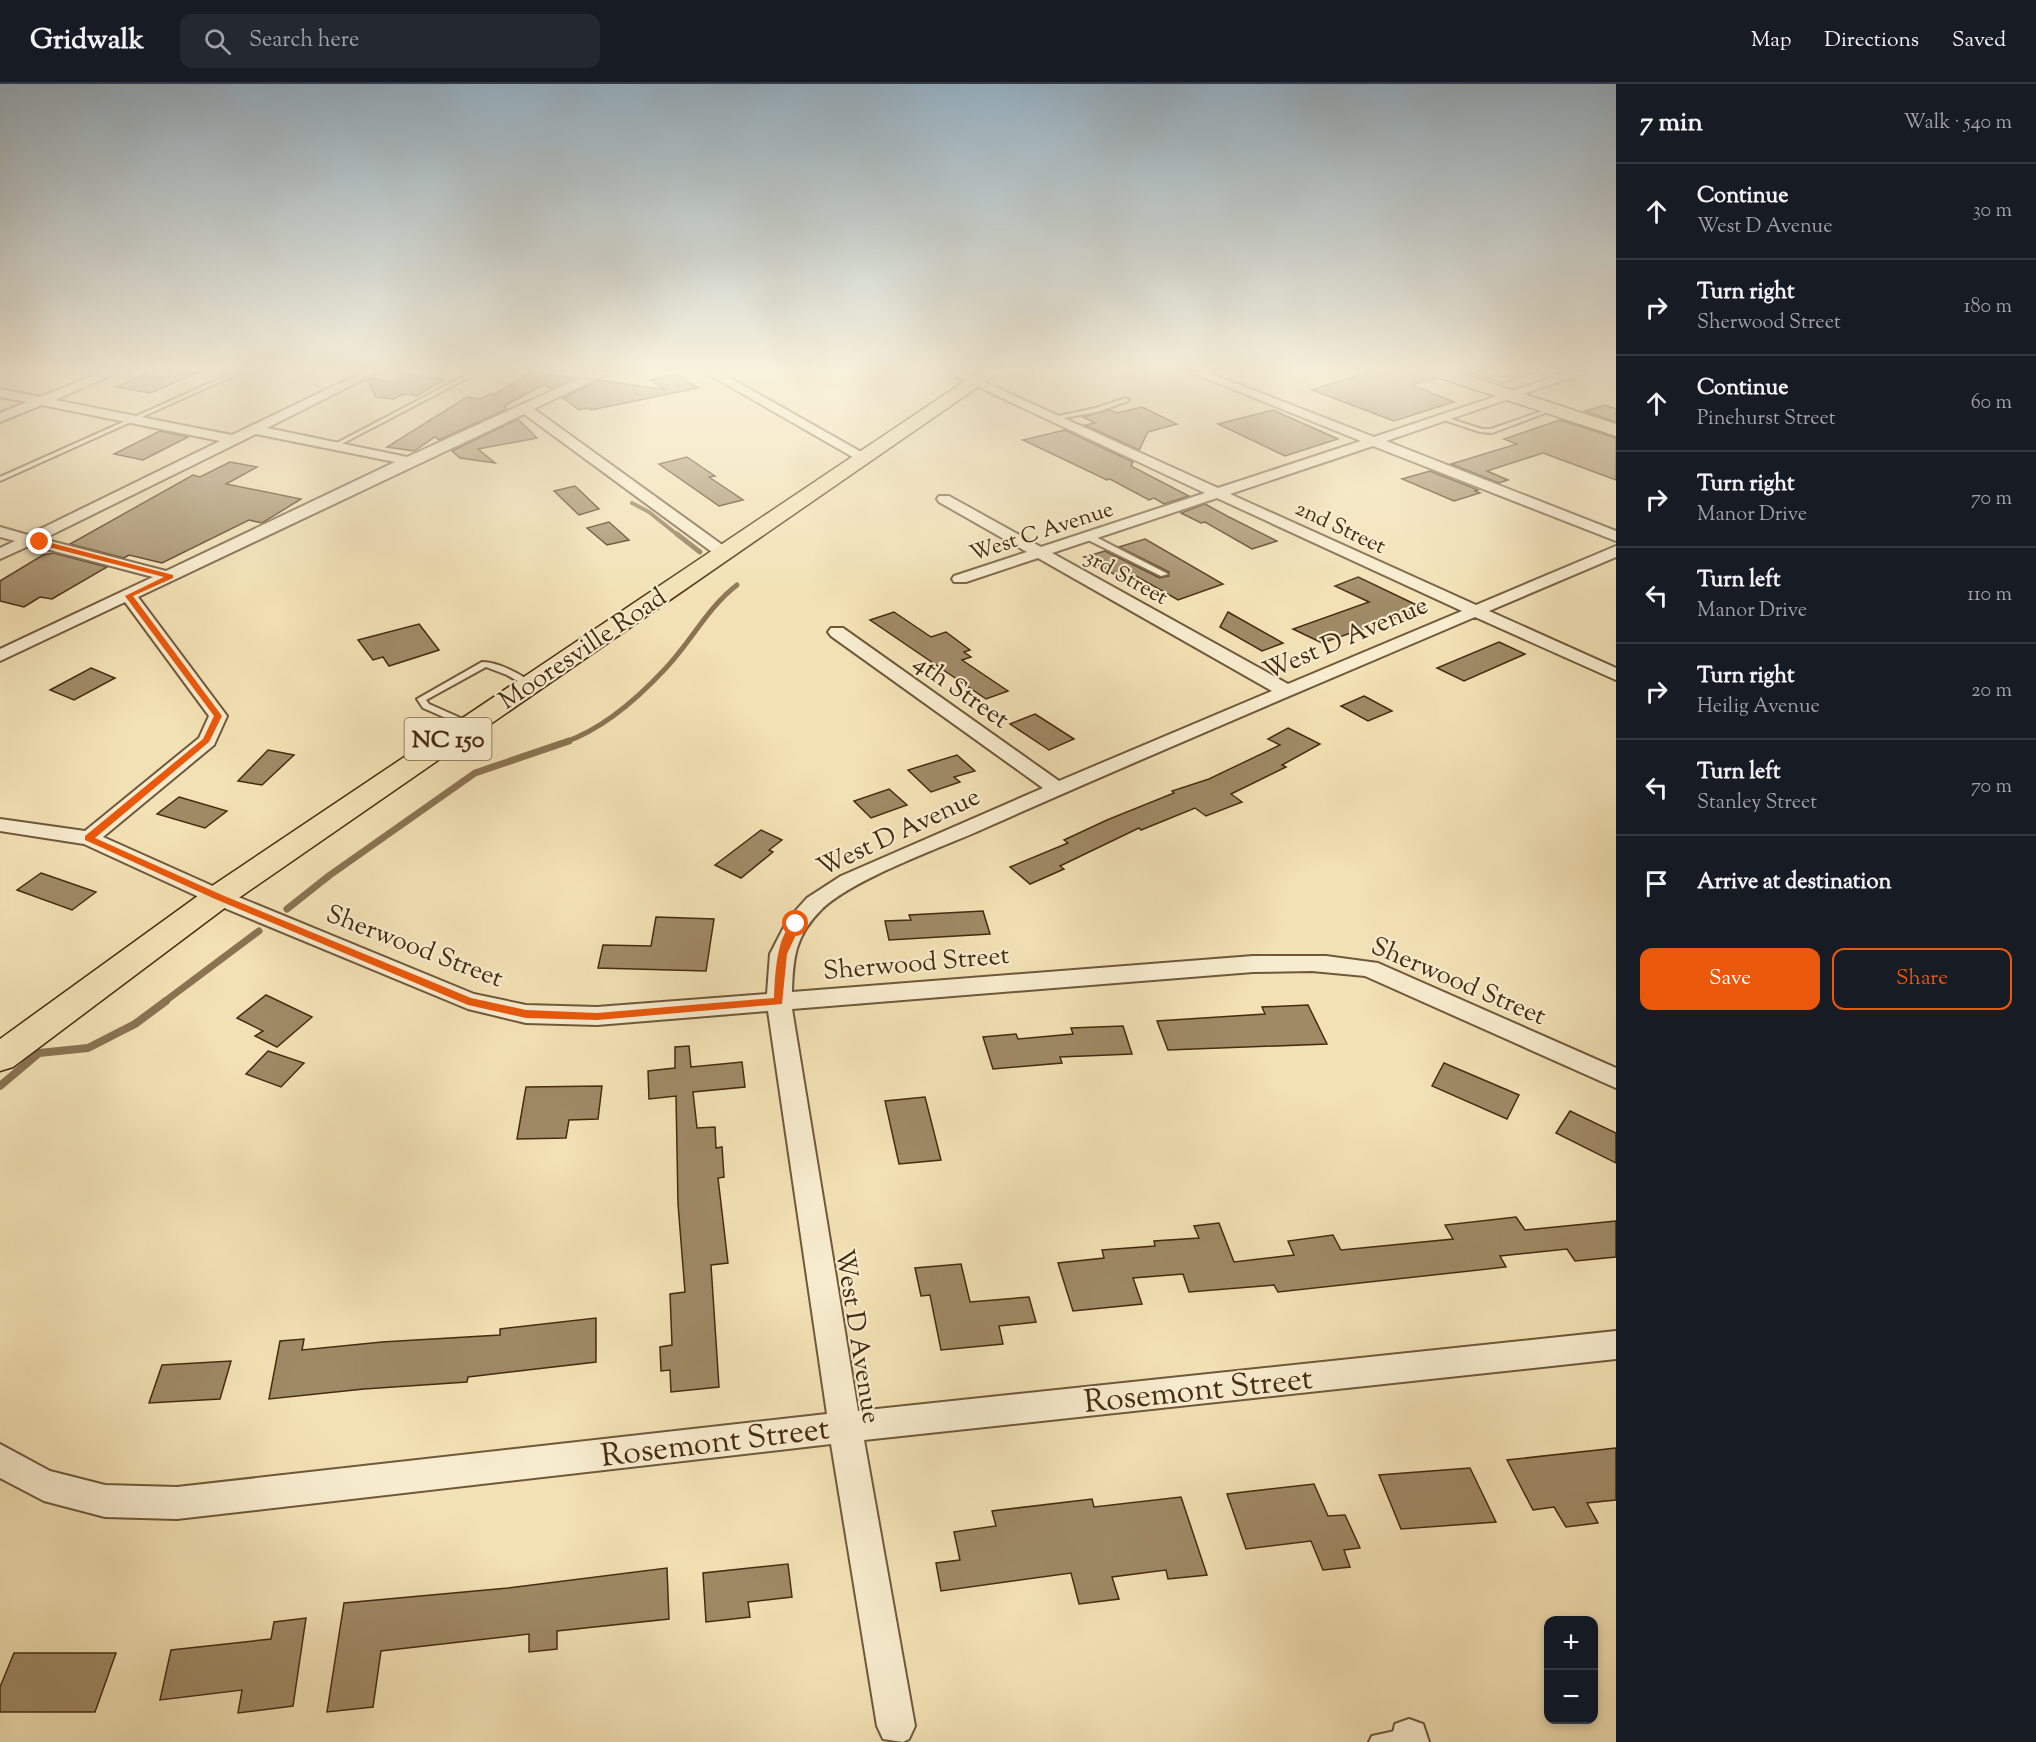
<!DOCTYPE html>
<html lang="en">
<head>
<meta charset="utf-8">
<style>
  :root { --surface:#171b24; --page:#242831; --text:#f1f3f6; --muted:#9ea1a6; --line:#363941; --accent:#ea580c }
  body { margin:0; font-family:"Sorts Mill Goudy",serif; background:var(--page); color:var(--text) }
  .controls { position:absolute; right:18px; bottom:18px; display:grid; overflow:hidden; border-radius:12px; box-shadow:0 3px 9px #0003 }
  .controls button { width:54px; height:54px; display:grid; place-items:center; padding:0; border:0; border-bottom:2px solid var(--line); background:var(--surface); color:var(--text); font:30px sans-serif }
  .stop { position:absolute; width:18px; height:18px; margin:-14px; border:4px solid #ea580c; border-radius:50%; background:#fff }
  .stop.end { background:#ea580c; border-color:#fff; box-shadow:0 2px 6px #0008 }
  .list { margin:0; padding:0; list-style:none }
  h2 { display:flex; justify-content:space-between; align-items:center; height:78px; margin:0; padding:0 24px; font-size:26px }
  h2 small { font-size:20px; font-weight:400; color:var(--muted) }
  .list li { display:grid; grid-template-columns:39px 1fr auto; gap:18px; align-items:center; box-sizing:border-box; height:96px; padding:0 24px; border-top:2px solid var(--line) }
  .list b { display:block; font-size:22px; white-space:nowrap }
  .list p { margin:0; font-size:20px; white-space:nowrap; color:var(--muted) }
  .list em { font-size:20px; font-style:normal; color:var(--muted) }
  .actions { display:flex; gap:12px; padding:18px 24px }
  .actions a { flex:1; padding:14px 0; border:2px solid var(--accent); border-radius:12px; text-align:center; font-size:21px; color:var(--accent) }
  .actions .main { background:var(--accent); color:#fff }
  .icon { flex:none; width:33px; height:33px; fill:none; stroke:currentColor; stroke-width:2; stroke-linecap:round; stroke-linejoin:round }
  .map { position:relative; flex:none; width:1616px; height:1658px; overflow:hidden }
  header { display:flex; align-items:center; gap:36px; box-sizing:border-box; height:84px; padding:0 30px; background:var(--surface); border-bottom:2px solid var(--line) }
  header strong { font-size:28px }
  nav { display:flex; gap:33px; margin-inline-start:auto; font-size:21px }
  .search { width:420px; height:54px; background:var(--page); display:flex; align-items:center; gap:15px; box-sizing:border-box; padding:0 21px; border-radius:12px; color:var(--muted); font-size:22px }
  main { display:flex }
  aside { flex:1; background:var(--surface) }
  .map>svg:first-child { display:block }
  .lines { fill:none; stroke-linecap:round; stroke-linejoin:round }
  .stream-far3 { stroke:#897352; stroke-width:4 }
  .stream-far2 { stroke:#897352; stroke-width:5 }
  .stream-far1 { stroke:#897352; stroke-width:7 }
  .stream { stroke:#897352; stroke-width:8 }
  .building { fill:#9f8a66; stroke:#452b11; stroke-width:1.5 }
  .service-casing { stroke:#70583a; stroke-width:4 }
  .minor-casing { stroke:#70583a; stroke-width:4 }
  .primary-casing { stroke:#452b11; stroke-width:3 }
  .service { fill:#f7ecce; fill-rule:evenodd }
  .minor { fill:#f7ecce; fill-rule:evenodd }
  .primary { fill:#f2e1b4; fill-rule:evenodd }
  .route { fill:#ea580c }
  .labels { text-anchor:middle; stroke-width:4.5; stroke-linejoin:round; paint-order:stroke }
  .far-street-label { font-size:22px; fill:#452b11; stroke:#f7ecce }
  .shield { fill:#f7ecce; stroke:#7a654a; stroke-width:1.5 }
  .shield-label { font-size:24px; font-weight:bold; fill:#452b11 }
  .street-label { font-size:26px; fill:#452b11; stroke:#f7ecce }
  .near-street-label { font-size:32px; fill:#452b11; stroke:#f7ecce }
</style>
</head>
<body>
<header>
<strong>Gridwalk</strong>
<div class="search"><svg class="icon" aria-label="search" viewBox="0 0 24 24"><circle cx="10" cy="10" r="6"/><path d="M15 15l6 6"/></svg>Search here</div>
<nav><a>Map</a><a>Directions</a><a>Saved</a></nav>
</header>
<main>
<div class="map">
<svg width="1616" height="1658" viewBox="0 0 1616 1658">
  <rect width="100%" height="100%" fill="#f2e1b4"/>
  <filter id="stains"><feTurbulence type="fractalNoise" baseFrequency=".00333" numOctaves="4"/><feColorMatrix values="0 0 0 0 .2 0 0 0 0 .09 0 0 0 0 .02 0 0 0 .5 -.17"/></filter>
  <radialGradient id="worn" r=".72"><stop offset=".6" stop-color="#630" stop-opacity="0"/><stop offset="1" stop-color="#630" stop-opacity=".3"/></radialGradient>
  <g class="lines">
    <polyline class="stream-far3" points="632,419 649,428 679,452"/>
    <g class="stream-far2">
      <polyline points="677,450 700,468"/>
      <path d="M565,658C603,645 638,614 665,585C691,558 707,524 737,501"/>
    </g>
    <g class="stream-far1">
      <polyline points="287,825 330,791 475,689 569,657"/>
      <polyline points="164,918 259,847"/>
    </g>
    <polyline class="stream" points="0,1002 39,969 88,964 135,940 166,917"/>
  </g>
  <g class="building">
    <polygon points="152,287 202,287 150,309 116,303"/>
    <polygon points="528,287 572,295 551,305 545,300 504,322 507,325 439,356 435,353 414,367 387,363 467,313 480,315 491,310 493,311 530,289"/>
    <polygon points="1370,287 1426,287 1435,295 1412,301 1454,318 1394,337 1312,306"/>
    <polygon points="406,290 444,296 417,312 404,310 393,315 376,313 367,296 371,294 393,298"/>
    <polygon points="676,290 698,304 591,326 587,324 579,326 563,314 599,296 666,306 650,296"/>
    <polygon points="1605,321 1616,325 1616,338 1585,327"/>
    <polygon points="1142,323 1177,340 1148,348 1139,366 1085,341 1095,339 1083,333 1110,326 1117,329"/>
    <polygon points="1273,326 1338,355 1285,372 1218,340"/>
    <polygon points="518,335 537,354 478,365 495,379 460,374 452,367"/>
    <polygon points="1560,336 1616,354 1616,396 1543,369 1487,387 1508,396 1499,399 1451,380 1517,360 1504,355"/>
    <polygon points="1065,346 1133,378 1131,382 1189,412 1164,420 1154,414 1149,416 1110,395 1107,396 1023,356"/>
    <polygon points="160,347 188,353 143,376 114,370"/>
    <polygon points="687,373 715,392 709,393 743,416 719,422 659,380"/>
    <polygon points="230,378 257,383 226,400 301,415 262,439 249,436 162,479 129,471 124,474 70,460 193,391 200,393"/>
    <polygon points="1430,387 1478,406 1475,407 1480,409 1454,417 1402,395"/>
    <polygon points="575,402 599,425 579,431 554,407"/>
    <polygon points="1205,420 1227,432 1277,457 1252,465 1205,438 1201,439 1181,429"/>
    <polygon points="609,438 629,456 607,461 587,444"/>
    <polygon points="1145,455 1223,500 1178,516 1131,489 1119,493 1084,473 1105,467 1160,494 1169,492 1169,488 1119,463"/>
    <polygon points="53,469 107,483 52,515 40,513 24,523 0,517 0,497 43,471"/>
    <polygon points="1358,493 1427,526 1402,535 1397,533 1322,559 1293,545 1369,518 1335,502"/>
    <polygon points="894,528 931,553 946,548 970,566 964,568 971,573 962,576 1008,607 986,615 870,536"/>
    <polygon points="1228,528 1283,559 1262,567 1220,543"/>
    <polygon points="419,540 439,566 389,582 383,573 373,576 358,556"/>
    <polygon points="1499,558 1525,570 1464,597 1437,584"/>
    <polygon points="91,584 115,594 74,616 50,606"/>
    <polygon points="1364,612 1392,627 1368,637 1341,622"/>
    <polygon points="1035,630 1074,655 1049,666 1010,640"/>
    <polygon points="1288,644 1320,660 1282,681 1286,683 1231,710 1242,718 1206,732 1195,724 1141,746 1139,744 1060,782 1064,785 1030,800 1010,783 1068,759 1064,756 1107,736 1174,709 1172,707 1209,695 1280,661 1268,655"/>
    <polygon points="268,666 294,671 262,701 238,697"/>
    <polygon points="957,671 975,687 954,693 960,698 931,708 908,686"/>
    <polygon points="889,705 907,721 871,734 854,717"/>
    <polygon points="179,713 227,727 205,744 157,730"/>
    <polygon points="761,746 782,756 769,766 773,768 741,794 715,781"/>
    <polygon points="41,789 96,808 72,826 17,806"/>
    <polygon points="983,827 990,850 889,856 885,837 911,836 909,831"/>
    <polygon points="656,833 714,835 706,887 598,884 603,861 651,862"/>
    <polygon points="266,911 312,933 277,963 255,952 263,947 237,934"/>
    <polygon points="1308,921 1327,960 1168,966 1157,937 1265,930 1262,923"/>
    <polygon points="1123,942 1132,970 1060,973 1062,979 993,985 983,953 1016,950 1018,955 1073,950 1071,944"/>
    <polygon points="689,962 691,983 742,978 745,1003 693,1008 697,1044 715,1043 716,1064 722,1063 724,1093 718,1094 728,1179 711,1181 719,1303 671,1308 670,1286 661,1287 660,1263 672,1261 670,1210 685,1208 678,1120 676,1012 649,1015 648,987 675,984 675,963"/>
    <polygon points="268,967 304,979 281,1003 246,990"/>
    <polygon points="1444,979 1519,1011 1507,1035 1432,1002"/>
    <polygon points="602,1002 598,1035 569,1036 566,1054 517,1055 526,1003"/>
    <polygon points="925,1013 941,1076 899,1080 885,1017"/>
    <polygon points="1570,1027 1616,1049 1616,1079 1556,1049"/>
    <polygon points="1516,1133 1525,1146 1616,1137 1616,1173 1575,1177 1567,1165 1500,1172 1506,1183 1278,1208 1274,1201 1189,1208 1183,1190 1133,1194 1142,1220 1073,1227 1058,1179 1104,1174 1102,1166 1155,1162 1154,1157 1199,1154 1194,1142 1219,1139 1234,1178 1294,1171 1288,1157 1333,1151 1341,1166 1453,1155 1445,1141"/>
    <polygon points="961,1180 970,1218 1029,1213 1036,1238 999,1242 1003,1260 941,1266 930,1211 921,1212 915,1184"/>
    <polygon points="596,1234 596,1278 468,1293 467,1298 364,1305 269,1315 280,1257 304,1255 302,1266 382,1258 500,1251 500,1245"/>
    <polygon points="231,1277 220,1315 149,1319 162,1281"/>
    <polygon points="1616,1364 1616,1416 1587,1419 1598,1439 1566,1443 1554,1423 1533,1426 1507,1376"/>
    <polygon points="1470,1384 1496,1438 1401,1445 1379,1391"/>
    <polygon points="1314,1400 1328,1432 1345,1431 1360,1464 1344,1466 1350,1483 1323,1486 1311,1457 1246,1465 1227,1410"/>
    <polygon points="1181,1413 1207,1491 1168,1495 1166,1486 1112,1493 1119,1515 1079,1520 1071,1489 941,1507 936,1479 960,1476 954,1448 996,1442 992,1427 1092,1415 1094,1423"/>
    <polygon points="788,1480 792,1513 748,1518 750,1533 706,1538 703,1489"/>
    <polygon points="667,1484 669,1535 557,1547 557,1565 529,1568 529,1550 381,1567 373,1623 327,1628 344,1519 508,1504"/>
    <polygon points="306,1534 293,1622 238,1629 242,1606 160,1616 171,1566 271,1555 274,1538"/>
    <polygon points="14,1569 116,1569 95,1628 0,1628 0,1603"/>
  </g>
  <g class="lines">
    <g class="service-casing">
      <g id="service">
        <polygon points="237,287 244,287 0,397 0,393"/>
        <polygon points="474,287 481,287 336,363 331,362"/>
        <path d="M1469,287C1481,287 1491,293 1502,294C1513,294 1524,287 1535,287L1503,298Z"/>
        <polygon points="1538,287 1546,287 1567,294 1564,296"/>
        <polygon points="1126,314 1129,316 1128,317 1097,328 1052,336 1049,334 1096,324"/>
        <polygon points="1551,324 1556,325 1492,349 1480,348 1441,335 1444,333 1482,345 1491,345"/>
        <polygon points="1086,451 1092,451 1168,490 1161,492 1086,455"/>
        <path d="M482,578C498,578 521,590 533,600L529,603L526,602L507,591L486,583L426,616L429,620L472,639L473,641L469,644L423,624L417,615Z"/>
        <polygon points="1404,1645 1410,1648 1413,1654 1411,1658 1369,1658 1372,1652"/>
      </g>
    </g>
    <g class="minor-casing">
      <g id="minor">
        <path d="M105,287H121L55,316L232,351L365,287H380L267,344L407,373L580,294L554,290L552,287L592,289L613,287L534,325L728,465L730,468L728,471H716L524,330L138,513L227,632L214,661L103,753L226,808L474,910L526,921L597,923L767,910L770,870L788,835L807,814L841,792L1043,704L831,552L828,548L831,544H843L1059,697L1272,607L1038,474L966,498H954L952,495L954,492L1027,468L939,418L937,415L939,412H949L1041,463L1205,409L944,287H960L1218,404L1361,357L1188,287H1204L1374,353L1572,287H1590L1386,357L1616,447V457L1373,362L1230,410L1476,521L1616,462V473L1489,527L1616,584V596L1475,533C1311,603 1147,672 983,745C941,764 852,795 821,826C795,852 793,874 792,908L1253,872H1326L1378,879L1616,984V1004L1365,892L1312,887L1253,888L792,925L858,1327L1616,1247V1275L864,1356L915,1642L909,1655L903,1658L883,1655L877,1642L831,1360L177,1435L105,1433L44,1417L0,1394V1360L50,1387L105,1401L177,1403L827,1330L768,927L597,941L526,939L468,925L210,818L84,760L0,747V735L85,747L199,654L209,632L125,518L0,577V565L153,493L31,461L0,475V464L15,457L0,453V443L28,451L220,357L42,321L0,338V329L27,318L0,313V305L40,313ZM256,350L395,378L166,487L43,455ZM1217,414L1462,527L1288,600L1052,469Z"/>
        <polygon points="703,287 718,287 870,373 868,376 858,376"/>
        <polygon points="1409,1635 1423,1640 1429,1658 1391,1658 1395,1640"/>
      </g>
    </g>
    <g class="primary-casing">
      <g id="primary">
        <polygon points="980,287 1001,287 230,820 13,983 0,987 0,955 206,806"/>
        <polygon points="1428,287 1454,287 1616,340 1616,352 1431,291"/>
      </g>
    </g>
    <use href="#service" class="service"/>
    <use href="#minor" class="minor"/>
    <use href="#primary" class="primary"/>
  </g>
  <linearGradient id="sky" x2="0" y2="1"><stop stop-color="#94adbd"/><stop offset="0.55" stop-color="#f9f2dd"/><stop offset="1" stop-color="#f9f2dd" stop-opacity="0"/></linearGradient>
  <rect width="1616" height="519" fill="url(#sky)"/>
  <path class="route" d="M40,456L173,491V494L133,512L222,632L209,658L95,754L222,811L471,914L526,926L597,929L774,914C775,894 776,847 796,837L801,840L787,870L782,920L597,936L526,934L468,921L215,815L85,756V752L203,655L214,632L125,512L164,493L37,460Z"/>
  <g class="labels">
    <g class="far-street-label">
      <text transform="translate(1341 442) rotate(25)" y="8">2nd Street</text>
      <text transform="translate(1041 446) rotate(-18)" y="8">West C Avenue</text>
      <text transform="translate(1127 492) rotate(29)" y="8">3rd Street</text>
    </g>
    <rect class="shield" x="404.5" y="634" width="87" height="42" rx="4.5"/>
    <g class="shield-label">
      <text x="448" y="663">NC 150</text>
    </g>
    <g class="street-label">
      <text transform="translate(1345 553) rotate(-23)" y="9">West D Avenue</text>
      <text transform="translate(582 564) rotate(-34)" y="9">Mooresville Road</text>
      <text transform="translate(962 606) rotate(35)" y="9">4th Street</text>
      <text transform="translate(898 747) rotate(-25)" y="9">West D Avenue</text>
      <text transform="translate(415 861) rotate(21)" y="9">Sherwood Street</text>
      <text transform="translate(916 878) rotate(-5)" y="9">Sherwood Street</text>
      <text transform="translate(1459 896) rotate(23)" y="9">Sherwood Street</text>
      <text transform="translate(859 1252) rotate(81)" y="9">West D Avenue</text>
    </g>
    <g class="near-street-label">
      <text transform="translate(1198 1305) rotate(-6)" y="11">Rosemont Street</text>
      <text transform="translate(715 1357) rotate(-7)" y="11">Rosemont Street</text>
    </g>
  </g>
  <rect width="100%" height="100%" filter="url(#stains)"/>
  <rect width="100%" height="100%" fill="url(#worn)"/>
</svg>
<div class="controls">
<button>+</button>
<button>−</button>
</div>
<div class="stop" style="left:796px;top:840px"></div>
<div class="stop end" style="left:40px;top:458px"></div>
</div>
<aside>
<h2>7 min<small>Walk · 540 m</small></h2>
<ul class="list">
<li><svg class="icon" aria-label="ahead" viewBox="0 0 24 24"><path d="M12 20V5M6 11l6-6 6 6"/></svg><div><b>Continue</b><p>West D Avenue</p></div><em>30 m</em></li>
<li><svg class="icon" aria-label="right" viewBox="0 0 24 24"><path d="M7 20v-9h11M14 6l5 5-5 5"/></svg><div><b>Turn right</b><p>Sherwood Street</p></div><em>180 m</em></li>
<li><svg class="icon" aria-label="ahead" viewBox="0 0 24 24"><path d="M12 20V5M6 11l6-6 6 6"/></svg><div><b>Continue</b><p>Pinehurst Street</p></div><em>60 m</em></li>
<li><svg class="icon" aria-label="right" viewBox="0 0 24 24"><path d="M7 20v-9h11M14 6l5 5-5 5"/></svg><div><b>Turn right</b><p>Manor Drive</p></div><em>70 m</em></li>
<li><svg class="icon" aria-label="left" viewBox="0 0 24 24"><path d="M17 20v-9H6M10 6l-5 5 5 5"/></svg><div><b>Turn left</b><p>Manor Drive</p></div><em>110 m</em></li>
<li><svg class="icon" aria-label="right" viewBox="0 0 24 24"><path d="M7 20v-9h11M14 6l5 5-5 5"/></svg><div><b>Turn right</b><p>Heilig Avenue</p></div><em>20 m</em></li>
<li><svg class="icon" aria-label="left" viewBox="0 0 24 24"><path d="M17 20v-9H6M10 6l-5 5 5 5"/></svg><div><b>Turn left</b><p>Stanley Street</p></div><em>70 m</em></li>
<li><svg class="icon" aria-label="arrive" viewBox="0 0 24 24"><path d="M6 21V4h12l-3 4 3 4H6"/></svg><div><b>Arrive at destination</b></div></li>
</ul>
<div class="actions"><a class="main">Save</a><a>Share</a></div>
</aside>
</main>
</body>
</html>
